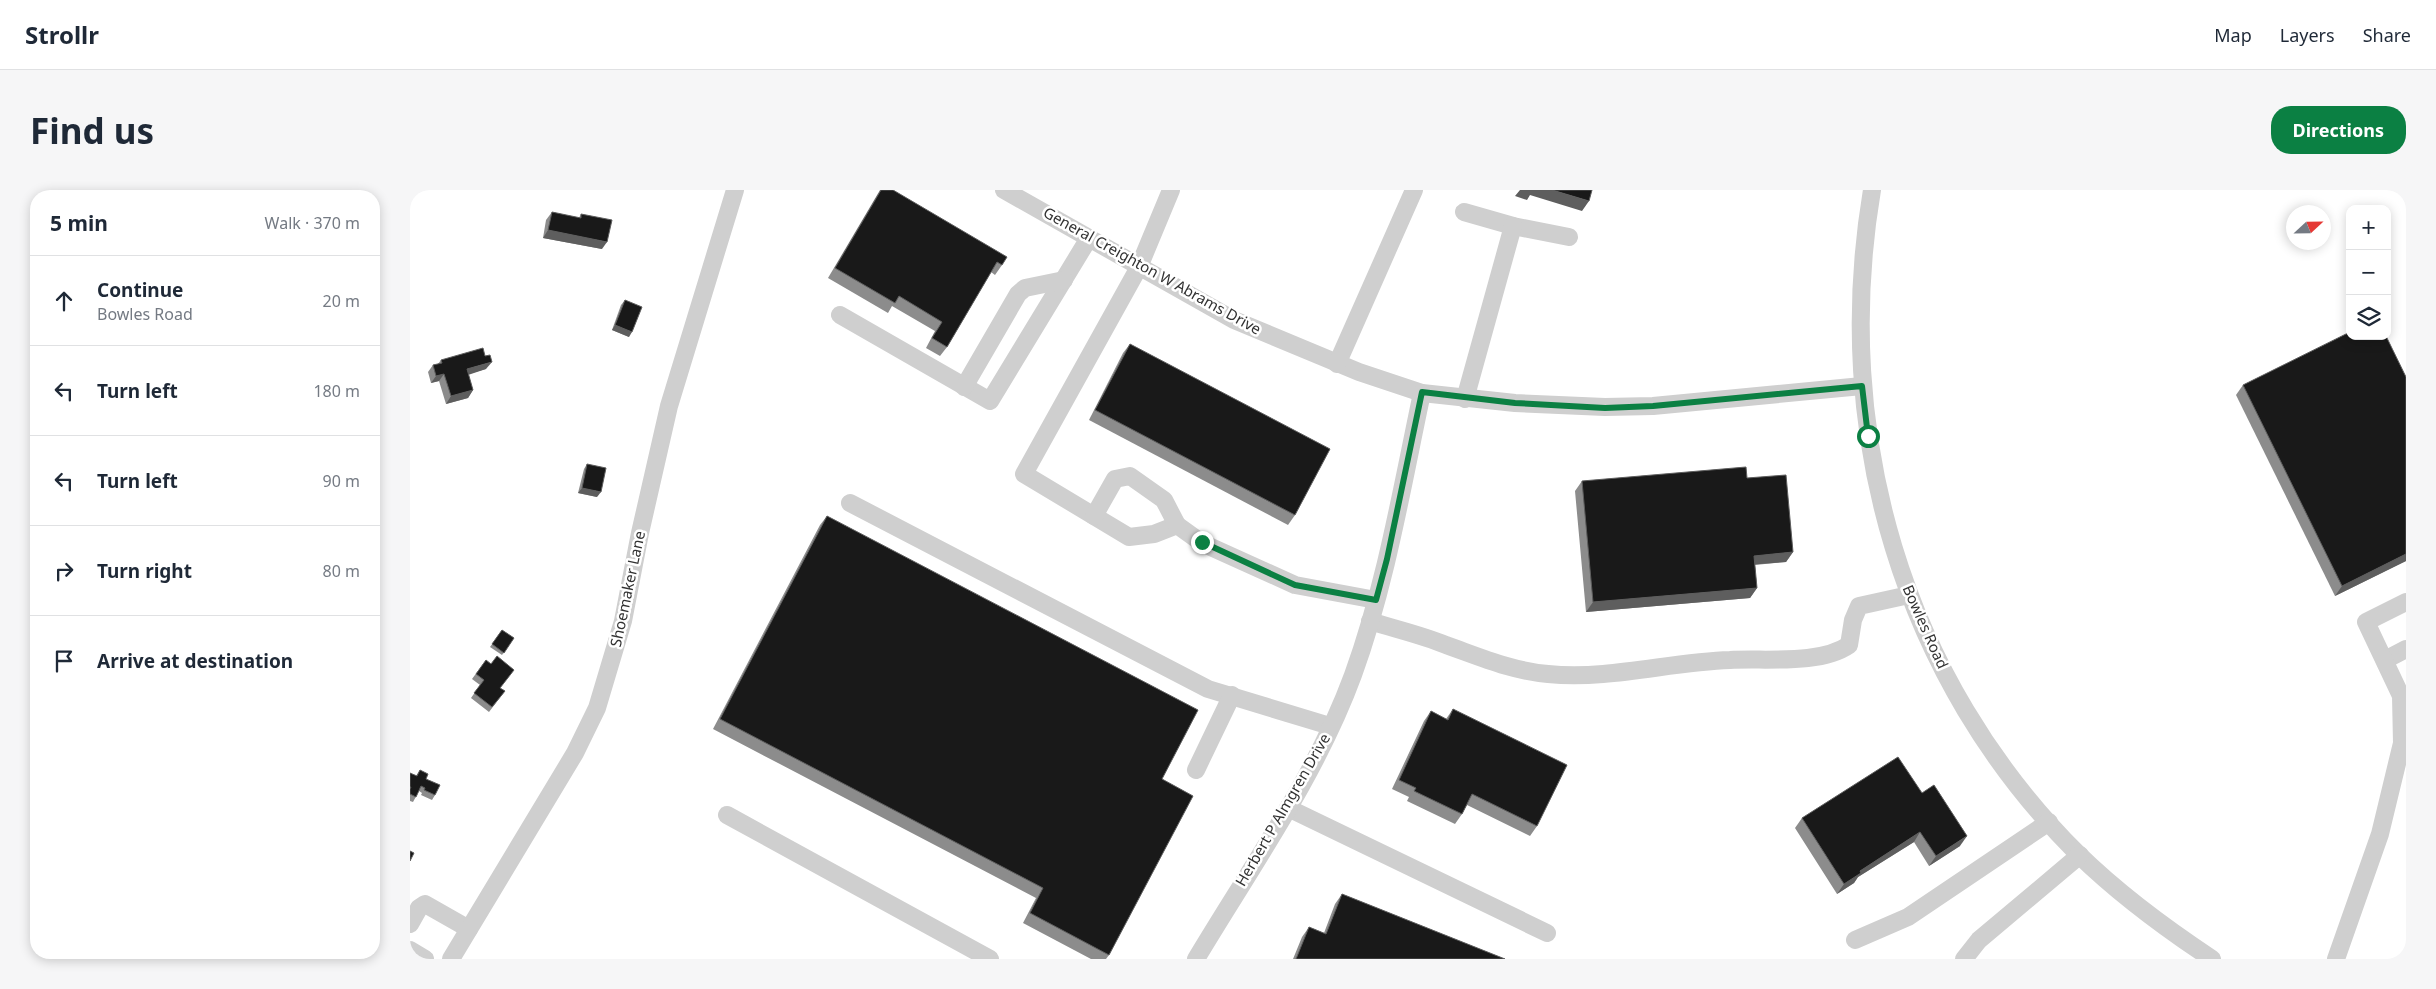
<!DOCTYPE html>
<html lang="en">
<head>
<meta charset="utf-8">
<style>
  :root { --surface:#fff; --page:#f6f6f7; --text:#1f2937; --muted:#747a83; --line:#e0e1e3; --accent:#0b8043 }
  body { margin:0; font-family:"Noto Sans",sans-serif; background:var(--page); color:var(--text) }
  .controls { position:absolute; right:15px; top:15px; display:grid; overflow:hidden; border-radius:10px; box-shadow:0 2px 12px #0003 }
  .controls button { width:45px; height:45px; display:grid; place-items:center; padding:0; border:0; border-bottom:1px solid var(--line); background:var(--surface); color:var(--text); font:25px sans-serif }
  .compass { position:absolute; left:1876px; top:15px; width:45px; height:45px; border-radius:50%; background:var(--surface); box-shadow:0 2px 12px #0003; rotate:68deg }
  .stop { position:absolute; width:15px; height:15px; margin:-11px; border:4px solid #0b8043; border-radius:50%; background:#fff }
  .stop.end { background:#0b8043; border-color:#fff; box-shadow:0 1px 5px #0008 }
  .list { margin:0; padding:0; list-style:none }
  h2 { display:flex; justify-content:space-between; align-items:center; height:65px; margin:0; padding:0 20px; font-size:21px }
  h2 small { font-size:16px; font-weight:400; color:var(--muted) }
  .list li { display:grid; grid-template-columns:32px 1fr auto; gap:15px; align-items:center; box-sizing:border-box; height:90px; padding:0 20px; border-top:1px solid var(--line) }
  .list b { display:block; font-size:19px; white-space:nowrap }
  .list p { margin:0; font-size:16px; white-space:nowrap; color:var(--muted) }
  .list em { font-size:16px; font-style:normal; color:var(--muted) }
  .icon { flex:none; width:28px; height:28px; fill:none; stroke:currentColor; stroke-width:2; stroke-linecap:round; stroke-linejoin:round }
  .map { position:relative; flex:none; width:1996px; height:769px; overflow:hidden; border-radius:20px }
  header { display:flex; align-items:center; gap:30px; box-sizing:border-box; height:70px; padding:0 25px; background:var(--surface); border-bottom:1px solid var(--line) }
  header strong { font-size:24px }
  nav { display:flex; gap:28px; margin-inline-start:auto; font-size:18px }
  .intro { display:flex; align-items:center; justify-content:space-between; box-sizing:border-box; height:120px; padding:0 30px }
  h1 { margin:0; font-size:35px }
  .button { padding:12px 22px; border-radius:20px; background:var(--accent); color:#fff; font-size:18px; font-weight:700 }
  main { display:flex; gap:30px; padding:0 30px }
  aside { flex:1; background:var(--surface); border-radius:20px; box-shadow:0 2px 12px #0003 }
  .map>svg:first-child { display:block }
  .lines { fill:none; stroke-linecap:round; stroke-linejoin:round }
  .minor { stroke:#cfcfcf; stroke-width:18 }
  .wall { fill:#8c8c8c }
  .shaded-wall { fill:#5e5e5e }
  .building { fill:#191919; stroke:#5e5e5e }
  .route { stroke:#0b8043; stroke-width:6 }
  .labels { text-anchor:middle; stroke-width:5; stroke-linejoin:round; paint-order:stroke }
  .street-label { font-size:15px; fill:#323232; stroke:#fff }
</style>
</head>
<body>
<header>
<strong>Strollr</strong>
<nav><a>Map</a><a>Layers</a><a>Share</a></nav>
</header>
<div class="intro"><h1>Find us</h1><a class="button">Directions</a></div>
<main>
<aside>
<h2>5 min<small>Walk · 370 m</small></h2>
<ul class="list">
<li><svg class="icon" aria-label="ahead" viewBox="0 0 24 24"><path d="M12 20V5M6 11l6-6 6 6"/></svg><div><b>Continue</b><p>Bowles Road</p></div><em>20 m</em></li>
<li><svg class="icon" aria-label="left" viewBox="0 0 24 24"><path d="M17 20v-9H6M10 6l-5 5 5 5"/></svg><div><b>Turn left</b></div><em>180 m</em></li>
<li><svg class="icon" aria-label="left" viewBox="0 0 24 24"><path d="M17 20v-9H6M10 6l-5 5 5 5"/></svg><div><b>Turn left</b></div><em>90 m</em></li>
<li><svg class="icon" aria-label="right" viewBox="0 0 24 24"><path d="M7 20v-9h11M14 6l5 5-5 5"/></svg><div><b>Turn right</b></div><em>80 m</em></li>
<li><svg class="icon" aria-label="arrive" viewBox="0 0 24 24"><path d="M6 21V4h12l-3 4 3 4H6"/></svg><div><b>Arrive at destination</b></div></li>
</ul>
</aside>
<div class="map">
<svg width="1996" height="769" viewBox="0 0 1996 769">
  <rect width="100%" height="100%" fill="#fff"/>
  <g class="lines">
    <g class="minor">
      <polyline points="594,0 824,130 949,182 1012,203 1105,213 1195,217 1243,216 1452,196"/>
      <polyline points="761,0 729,77 614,284 719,347 744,344 767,335 792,353 885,395 966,410"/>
      <path d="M1462,0C1421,243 1492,489 1668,664C1709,704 1755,738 1802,769"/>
      <polyline points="1054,22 1103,36 1159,47"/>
      <polyline points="430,125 580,211 679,48"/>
      <polyline points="927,174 1004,0"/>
      <polyline points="554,197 608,104 615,98 654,90"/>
      <polyline points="1055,209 1103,36"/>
      <polyline points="440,313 798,499 920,536"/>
      <polyline points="684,326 705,289 720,286 754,310 767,335"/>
      <path d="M960,431C985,439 1012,445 1036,455C1070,467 1102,481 1138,484C1200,490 1259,472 1320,470C1355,468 1410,475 1439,455L1443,430L1449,416L1499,405"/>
      <polyline points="1975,470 1996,459"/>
      <polyline points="786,580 822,505"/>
      <polyline points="878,618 1137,743"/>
      <polyline points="317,625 580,769"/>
      <polyline points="0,734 9,718 15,714 59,739"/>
      <polyline points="1445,750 1498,727 1639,632"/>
      <polyline points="0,760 15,769"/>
      <polyline points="41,769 165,563 187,518 213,431 230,343 259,216 325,0"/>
      <path d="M786,769C841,677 906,586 943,485C976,394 992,297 1012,203"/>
      <polyline points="1554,769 1569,750 1670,665"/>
      <polyline points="1926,769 1970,644 1992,553 1991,506 1956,432 1996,412"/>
    </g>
  </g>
  <g class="wall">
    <polygon points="470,0 483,0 592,75 585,85 581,82 537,157 530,166 516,158 525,141 482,116 478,123 418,88"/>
    <polygon points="142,22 169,28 171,24 192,59 133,48 136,30"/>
    <polygon points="215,110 219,147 202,140 211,115"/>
    <polygon points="1940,127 1940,134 1938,130"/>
    <polygon points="720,154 885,325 878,335 679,230 713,163"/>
    <polygon points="31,170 76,179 58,184 63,200 58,208 36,214 29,191 21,193 18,182 23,175 28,174"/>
    <polygon points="1996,187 1996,371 1925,406 1826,205 1833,195"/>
    <polygon points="177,274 187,307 168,303 174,279"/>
    <polygon points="1337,288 1383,362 1376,372 1345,375 1347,398 1340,408 1176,422 1165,301 1172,291"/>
    <polygon points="417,326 752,589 699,765 696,769 681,769 613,733 626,708 303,539 410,335"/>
    <polygon points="92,440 104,448 92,465 80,457"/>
    <polygon points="76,470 90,498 95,501 79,522 61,508 70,495 62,489"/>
    <polygon points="1043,519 1127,636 1120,646 1057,615 1052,624 1045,634 997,611 999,607 982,599 1014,531 1021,521 1036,529"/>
    <polygon points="10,580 25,605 22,610 11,605 12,603 9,601 3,612 0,611 0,584 6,586"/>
    <polygon points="1512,603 1550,656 1519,676 1504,652 1448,687 1444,693 1427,704 1385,638 1392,628"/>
    <polygon points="932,704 1095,769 883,769 892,747 899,737 914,743 925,714"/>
  </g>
  <g class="shaded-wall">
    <polygon points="1110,0 1142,0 1179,11 1172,21 1120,5 1117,10 1105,6"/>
    <polygon points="138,40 197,52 192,59 133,48"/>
    <polygon points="205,135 222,142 219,147 202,140"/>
    <polygon points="82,172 76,179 52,187 57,179"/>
    <polygon points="34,184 29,191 21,193 26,186"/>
    <polygon points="63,200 58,208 36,214 41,206"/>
    <polygon points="172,298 191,302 187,307 168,303"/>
    <polygon points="1383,362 1376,372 1337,375 1344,366"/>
    <polygon points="1996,364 1996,371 1925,406 1932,396"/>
    <polygon points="1347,398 1340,408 1176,422 1183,412"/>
    <polygon points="1510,642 1504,652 1448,687 1444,693 1427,704 1434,694 1450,681"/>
    <polygon points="1557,646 1550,656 1519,676 1526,666"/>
  </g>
  <g class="building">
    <polygon points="471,0 483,0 597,67 592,75 587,72 537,157 522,148 532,132 489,106 485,113 425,78"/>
    <polygon points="1142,0 1182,0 1179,11"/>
    <polygon points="142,22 171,28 171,24 202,30 197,52 138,40"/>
    <polygon points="215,110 232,117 222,142 205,135"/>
    <polygon points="1940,142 1940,146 1976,146 1996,187 1996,364 1932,396 1833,195"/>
    <polygon points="720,154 920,259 885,325 685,220"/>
    <polygon points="73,158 75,166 80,165 82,172 57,179 63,200 41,206 34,184 26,186 23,175 32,173 31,170"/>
    <polygon points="177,274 196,278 191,302 172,298"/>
    <polygon points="1336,277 1337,288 1376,285 1383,362 1344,366 1347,398 1183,412 1172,291"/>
    <polygon points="417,326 788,520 752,589 783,606 699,765 620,723 633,698 310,529"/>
    <polygon points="92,440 104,448 94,463 82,454"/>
    <polygon points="87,466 104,480 90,498 95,501 82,517 64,503 74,490 66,484 76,470 81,474"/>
    <polygon points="1043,519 1157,575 1127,636 1062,604 1052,624 1004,601 1006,598 989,590 1021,521 1038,530"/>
    <polygon points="1488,567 1512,603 1524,595 1557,646 1526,666 1510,642 1450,681 1451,683 1434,694 1392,628"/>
    <polygon points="10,580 18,584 16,589 30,595 25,605 14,600 15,598 11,596 6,607 0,604 0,599 1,597 0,597 0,583 7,586"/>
    <polygon points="0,661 4,663 0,671"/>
    <polygon points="932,704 1095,769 886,769 899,737 916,744"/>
  </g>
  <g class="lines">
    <polyline class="route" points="792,352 885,395 966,410 977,369 1012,202 1105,213 1195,218 1243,216 1452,196 1458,246"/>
  </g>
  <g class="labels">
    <g class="street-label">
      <text transform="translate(742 81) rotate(29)" y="5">General Creighton W Abrams Drive</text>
      <text transform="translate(218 399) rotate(-78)" y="5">Shoemaker Lane</text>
      <text transform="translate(1515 437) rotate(66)" y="5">Bowles Road</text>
      <text transform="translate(873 620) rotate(-60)" y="5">Herbert P Almgren Drive</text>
    </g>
  </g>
</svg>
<div class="controls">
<button>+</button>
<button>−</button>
<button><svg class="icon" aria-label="layers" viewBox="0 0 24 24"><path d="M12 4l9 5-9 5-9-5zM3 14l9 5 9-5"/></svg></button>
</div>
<svg class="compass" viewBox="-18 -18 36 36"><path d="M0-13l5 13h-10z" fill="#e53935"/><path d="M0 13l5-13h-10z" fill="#747a83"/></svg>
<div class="stop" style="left:1458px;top:246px"></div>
<div class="stop end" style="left:792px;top:352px"></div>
</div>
</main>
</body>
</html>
